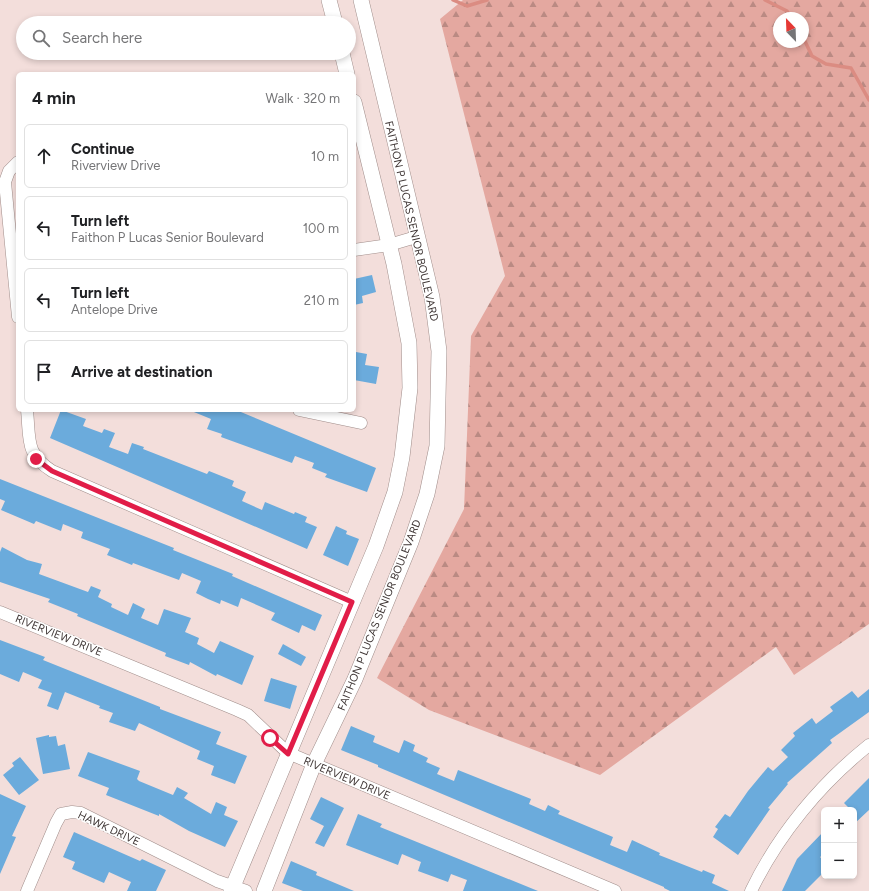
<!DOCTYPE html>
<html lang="en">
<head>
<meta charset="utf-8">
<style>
  :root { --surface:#fff; --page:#f6f6f6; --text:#202124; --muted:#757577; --line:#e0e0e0 }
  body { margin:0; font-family:Figtree,sans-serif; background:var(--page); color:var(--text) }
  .controls { position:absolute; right:12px; bottom:12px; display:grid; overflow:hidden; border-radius:6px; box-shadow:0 2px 6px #0003 }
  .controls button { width:36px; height:36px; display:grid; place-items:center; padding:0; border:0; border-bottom:1px solid var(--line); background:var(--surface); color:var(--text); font:20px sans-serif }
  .compass { position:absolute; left:773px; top:12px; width:36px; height:36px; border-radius:50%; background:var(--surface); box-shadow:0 2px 6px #0003; rotate:337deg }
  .stop { position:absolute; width:12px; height:12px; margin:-9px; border:3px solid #e11d48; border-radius:50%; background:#fff }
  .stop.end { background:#e11d48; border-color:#fff; box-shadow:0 1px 4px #0008 }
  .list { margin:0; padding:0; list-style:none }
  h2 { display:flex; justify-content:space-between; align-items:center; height:52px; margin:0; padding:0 16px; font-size:17px }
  h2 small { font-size:13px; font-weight:400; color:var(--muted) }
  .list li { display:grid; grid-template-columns:26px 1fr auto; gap:12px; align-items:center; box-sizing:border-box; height:64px; margin:0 8px 8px; padding:0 8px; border:1px solid var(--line); border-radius:6px }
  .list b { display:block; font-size:15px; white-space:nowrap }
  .list p { margin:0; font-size:13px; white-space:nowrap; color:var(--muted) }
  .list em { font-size:13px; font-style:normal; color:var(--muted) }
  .icon { flex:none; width:22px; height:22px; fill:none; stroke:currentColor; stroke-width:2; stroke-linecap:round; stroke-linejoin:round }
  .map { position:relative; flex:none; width:869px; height:891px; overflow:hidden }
  .search { position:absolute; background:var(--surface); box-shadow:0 2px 6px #0003; left:16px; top:16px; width:340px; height:44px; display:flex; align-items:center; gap:10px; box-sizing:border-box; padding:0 14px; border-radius:22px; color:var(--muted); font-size:15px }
  .panel { position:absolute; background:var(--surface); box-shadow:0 2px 6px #0003; left:16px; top:72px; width:340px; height:340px; border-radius:6px }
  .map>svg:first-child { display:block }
  .forest { fill:url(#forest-firs); fill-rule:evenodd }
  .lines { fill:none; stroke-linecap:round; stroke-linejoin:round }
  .stream { stroke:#db8c82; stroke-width:3.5 }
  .building { fill:#6babdc }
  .minor-casing { stroke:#a08d8a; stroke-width:13 }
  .major-casing { stroke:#a08d8a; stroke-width:16 }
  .minor { stroke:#fff; stroke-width:12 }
  .major { stroke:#fff; stroke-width:15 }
  .route { stroke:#e11d48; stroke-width:5 }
  .labels { text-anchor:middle; stroke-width:3; stroke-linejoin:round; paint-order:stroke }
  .street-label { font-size:11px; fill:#3f3635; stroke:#fff }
</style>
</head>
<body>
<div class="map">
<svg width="869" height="891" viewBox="0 0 869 891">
  <defs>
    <pattern id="forest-firs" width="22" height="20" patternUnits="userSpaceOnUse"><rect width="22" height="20" fill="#e4a8a0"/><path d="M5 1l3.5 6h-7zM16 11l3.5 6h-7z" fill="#ba8a83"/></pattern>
  </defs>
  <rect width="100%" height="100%" fill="#f3dedb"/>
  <path class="forest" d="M463,0H869V624L794,675L776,647L600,775L429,710L377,678L464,509L471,336L505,276L440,19ZM779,18H803V42H779Z"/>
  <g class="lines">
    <g class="stream">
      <polyline points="453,0 467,6 487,0"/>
      <polyline points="765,0 787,11 791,18"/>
      <polyline points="803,37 812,56 826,64 851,68 869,100"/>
    </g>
  </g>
  <g class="building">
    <polygon points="372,275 376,292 362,296 363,303 354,305 354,279"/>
    <polygon points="356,352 367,354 365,365 379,367 376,384 354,380"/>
    <polygon points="61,410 86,419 83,426 102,433 104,429 115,433 109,447 128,454 132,443 144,447 143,449 207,474 209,471 234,481 232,486 246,492 242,501 262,510 265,502 294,514 295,512 307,517 305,522 317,527 307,549 50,438"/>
    <polygon points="189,410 236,410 376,468 367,492 325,477 327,474 312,468 314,463 295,456 292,463 221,437 222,434 207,429 211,419"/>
    <polygon points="0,479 174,548 173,550 233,574 232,576 322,615 315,631 302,625 299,633 271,620 275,613 241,598 238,607 221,600 220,604 208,599 196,593 201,581 182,573 179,580 133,563 132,565 107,555 110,549 81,538 83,532 63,524 61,531 36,521 34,524 1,510 5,501 0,499"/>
    <polygon points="336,526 347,531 346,534 359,539 348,566 323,555"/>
    <polygon points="2,547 27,560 42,564 39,574 88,592 91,586 101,590 98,597 112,604 111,607 128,615 133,603 145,609 141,618 158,625 164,609 191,618 185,632 199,638 197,644 214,653 220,641 254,656 242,685 217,674 216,676 190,662 189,665 165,656 166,653 77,616 78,614 48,602 50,599 0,582 0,552"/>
    <polygon points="0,640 45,657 43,660 160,707 160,709 221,732 216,744 247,756 235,784 211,775 214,766 197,759 200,751 139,723 135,731 109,722 113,713 99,708 100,706 65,692 58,710 47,706 52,693 38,688 42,680 23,672 19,682 0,674"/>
    <polygon points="283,644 306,657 301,666 278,654"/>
    <polygon points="271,678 297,686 290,709 264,701"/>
    <polygon points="869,689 869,712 830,740 832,743 787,783 788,784 768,808 770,809 738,855 713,837 718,829 715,827 725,814 730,817 748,791 768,767 773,771 788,757 781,750 795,736 793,733 812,718 816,724 833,711 830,707 852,691 858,698"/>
    <polygon points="351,726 375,736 373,742 399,753 404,740 415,745 413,751 428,758 426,762 440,768 437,774 454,781 458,770 531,799 529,804 545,811 548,805 560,811 558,814 613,837 610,845 627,852 632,840 660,853 659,855 702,872 703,870 715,875 712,883 729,891 670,891 664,888 664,887 378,767 378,765 341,750"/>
    <polygon points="49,735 49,737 56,736 58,746 65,744 70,769 43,774 36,738"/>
    <polygon points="88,752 140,771 137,779 139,781 173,795 177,787 188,793 184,798 211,814 216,802 227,807 224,815 238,821 225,847 189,831 159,814 159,816 106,795 109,788 78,776"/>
    <polygon points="20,757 39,780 19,795 3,775 14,766 12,763"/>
    <polygon points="869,778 869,810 854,824 854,810 851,810 844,803"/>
    <polygon points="0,794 26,806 12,836 16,837 0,874"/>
    <polygon points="321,797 344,808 324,847 315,843 324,826 310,819"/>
    <polygon points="358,814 382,824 380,827 538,891 463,891 467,880 451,874 448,882 418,871 421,862 402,854 398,865 346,845"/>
    <polygon points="824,831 824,854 820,857 824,861 824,872 805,891 782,891 797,859"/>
    <polygon points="74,832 140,861 142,859 166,870 156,891 127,891 131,882 109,872 104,883 72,869 75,862 63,857"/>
    <polygon points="291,861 317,872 316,875 354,891 303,891 282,883"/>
  </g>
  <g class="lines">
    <g class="minor-casing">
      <g id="minor">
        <polyline points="18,162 9,171 5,182 18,317"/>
        <polyline points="354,250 389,245 416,237"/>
        <path d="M27,410C30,439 25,454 52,471L352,602"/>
        <polyline points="299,410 361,423"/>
        <polyline points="0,612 237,710 248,715 288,753 615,891"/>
        <polyline points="27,891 56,823 61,814 72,812 81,813 217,881 246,891"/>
        <path d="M751,891C778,835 820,784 869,745"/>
      </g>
    </g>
    <g class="major-casing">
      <g id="major">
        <polyline points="329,0 335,23"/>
        <polyline points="342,53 347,74"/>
        <polyline points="231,891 376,546 395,492 402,457 410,388 409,343 394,264 354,102"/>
        <polyline points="264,891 314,764 355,679 411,542 427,494 437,446 439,351 432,297 361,0"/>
      </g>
    </g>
    <use href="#minor" class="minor"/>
    <use href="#major" class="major"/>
  </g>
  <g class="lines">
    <polyline class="route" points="36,459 52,471 352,602 288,754 270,738"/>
  </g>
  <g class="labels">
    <g class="street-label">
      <text transform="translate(412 221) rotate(77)" y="4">FAITHON P LUCAS SENIOR BOULEVARD</text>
      <text transform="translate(379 615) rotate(-68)" y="4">FAITHON P LUCAS SENIOR BOULEVARD</text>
      <text transform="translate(59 635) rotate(22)" y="4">RIVERVIEW DRIVE</text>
      <text transform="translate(347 778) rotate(23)" y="4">RIVERVIEW DRIVE</text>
      <text transform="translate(109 828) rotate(25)" y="4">HAWK DRIVE</text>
    </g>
  </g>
</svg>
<div class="controls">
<button>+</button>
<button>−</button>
</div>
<svg class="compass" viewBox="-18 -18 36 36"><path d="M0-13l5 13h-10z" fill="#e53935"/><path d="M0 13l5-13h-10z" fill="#757577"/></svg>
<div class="stop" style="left:270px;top:738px"></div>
<div class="stop end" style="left:36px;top:459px"></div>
<div class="search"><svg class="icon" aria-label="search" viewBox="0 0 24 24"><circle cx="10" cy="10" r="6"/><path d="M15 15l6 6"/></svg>Search here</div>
<section class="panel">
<h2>4 min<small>Walk · 320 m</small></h2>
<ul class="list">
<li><svg class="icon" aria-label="ahead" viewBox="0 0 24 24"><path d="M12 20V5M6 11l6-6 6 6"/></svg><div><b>Continue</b><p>Riverview Drive</p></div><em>10 m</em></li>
<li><svg class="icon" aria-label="left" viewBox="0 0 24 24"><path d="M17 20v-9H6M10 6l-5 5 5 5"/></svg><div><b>Turn left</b><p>Faithon P Lucas Senior Boulevard</p></div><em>100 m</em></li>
<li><svg class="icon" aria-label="left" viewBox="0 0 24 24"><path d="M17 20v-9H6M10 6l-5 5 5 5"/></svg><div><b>Turn left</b><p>Antelope Drive</p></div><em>210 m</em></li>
<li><svg class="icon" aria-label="arrive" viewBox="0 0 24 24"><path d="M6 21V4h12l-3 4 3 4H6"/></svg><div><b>Arrive at destination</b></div></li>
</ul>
</section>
</div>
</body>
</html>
